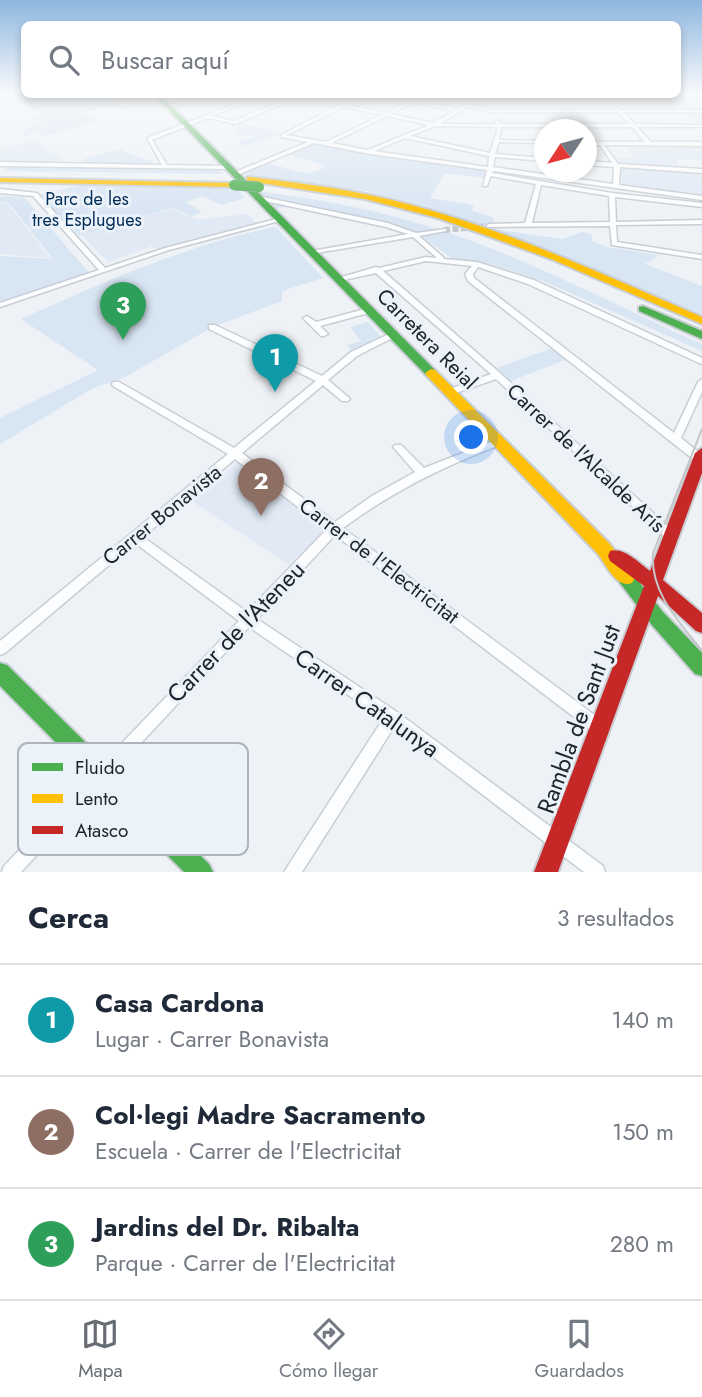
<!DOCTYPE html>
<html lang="es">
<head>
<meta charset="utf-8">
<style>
  :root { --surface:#fff; --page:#f2f2f3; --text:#1f2937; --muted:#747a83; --line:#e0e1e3; --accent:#666c72 }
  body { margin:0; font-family:Jost,sans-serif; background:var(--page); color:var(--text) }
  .compass { position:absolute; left:534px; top:119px; width:63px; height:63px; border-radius:50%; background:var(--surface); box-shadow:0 4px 10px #0003; rotate:234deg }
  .you { position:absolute; left:472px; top:438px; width:24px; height:24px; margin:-18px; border:5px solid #fff; border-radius:50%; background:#1a73e8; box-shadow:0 0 0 10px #1a73e833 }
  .badge { display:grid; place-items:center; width:46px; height:46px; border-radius:50%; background:var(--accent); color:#fff; font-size:23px; font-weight:700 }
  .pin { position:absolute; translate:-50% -58px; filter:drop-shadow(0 2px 4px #0008) }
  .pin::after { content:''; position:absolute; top:37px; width:24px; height:21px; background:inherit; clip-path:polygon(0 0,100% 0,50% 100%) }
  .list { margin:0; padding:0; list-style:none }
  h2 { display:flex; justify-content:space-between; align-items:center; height:91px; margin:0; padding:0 28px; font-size:30px }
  h2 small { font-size:23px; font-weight:400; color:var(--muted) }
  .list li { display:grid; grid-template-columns:46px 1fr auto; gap:21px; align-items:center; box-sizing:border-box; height:112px; padding:0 28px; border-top:2px solid var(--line) }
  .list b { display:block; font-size:26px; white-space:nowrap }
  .list p { margin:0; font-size:23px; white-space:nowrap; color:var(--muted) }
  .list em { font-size:23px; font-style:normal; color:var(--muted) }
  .icon { flex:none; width:38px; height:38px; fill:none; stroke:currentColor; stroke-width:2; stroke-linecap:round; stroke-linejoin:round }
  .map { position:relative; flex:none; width:702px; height:872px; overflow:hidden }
  .search { position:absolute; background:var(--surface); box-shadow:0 4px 10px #0003; left:21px; right:21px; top:21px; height:77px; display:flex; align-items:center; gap:18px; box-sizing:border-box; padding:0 24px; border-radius:10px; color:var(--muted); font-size:26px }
  .sheet { height:427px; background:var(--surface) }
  nav { display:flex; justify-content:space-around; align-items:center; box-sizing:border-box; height:98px; border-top:2px solid var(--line); background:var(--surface); font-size:19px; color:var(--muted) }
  nav a { display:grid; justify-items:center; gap:4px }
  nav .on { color:var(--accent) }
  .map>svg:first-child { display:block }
  .built { fill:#e0e9f4 }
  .green { fill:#d8e5f3 }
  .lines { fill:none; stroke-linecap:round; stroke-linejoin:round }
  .street-tunnel { stroke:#c4c9cd; stroke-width:6; stroke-dasharray:6 2.5; stroke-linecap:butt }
  .street-casing { stroke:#c8ced4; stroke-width:3 }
  .fast-casing { stroke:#c8ced4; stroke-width:4 }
  .slow-casing { stroke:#c8ced4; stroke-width:4 }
  .jam-casing { stroke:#c8ced4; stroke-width:4 }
  .street { fill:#fcfdfe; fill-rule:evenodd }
  .fast { fill:#4caf50; fill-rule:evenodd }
  .slow { fill:#ffc107; fill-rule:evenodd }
  .jam { fill:#c62828; fill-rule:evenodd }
  .tram { stroke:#c4c5c6; stroke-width:2 }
  .fast-bridge-casing { stroke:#9fa8b1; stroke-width:11; stroke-linecap:butt }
  .fast-bridge { stroke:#4caf50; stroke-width:10 }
  .labels { text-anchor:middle; stroke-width:6; stroke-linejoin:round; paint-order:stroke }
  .far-park-label { font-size:18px; fill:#002c55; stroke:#ebf2fa }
  .street-label { font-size:21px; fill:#1d242b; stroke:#ebf2fa }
  .near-street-label { font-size:24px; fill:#1d242b; stroke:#ebf2fa }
  .key { fill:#ebf2fa; stroke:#adb4bc; stroke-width:2 }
  .key-label { font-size:19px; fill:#1d242b }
</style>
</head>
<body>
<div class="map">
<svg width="702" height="872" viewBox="0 0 702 872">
  <rect width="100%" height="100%" fill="#eef2f6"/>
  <g class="built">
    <polygon points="702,93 702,129 664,95 678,93"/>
    <polygon points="35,141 65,161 56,164 0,161 0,149"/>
    <polygon points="702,147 702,160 677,160 681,168 702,170 702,196 623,187 617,157 640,158 634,156 626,148"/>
    <polygon points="0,203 7,203 50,258 0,254"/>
    <polygon points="172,209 198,220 247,214 256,223 157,249 152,246 108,262 80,234"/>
    <polygon points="237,462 327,530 289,565 193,502"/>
  </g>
  <g class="green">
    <polygon points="3,93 105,95 126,109 120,110 110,106 82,112 98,122 42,137 34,132 60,119 32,132 34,134 20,137 44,111 35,110 23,98 6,101"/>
    <polygon points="233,116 242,118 237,122 281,133 245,147 237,141 254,138 252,134 238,136 234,133 239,131 235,129 239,126 217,120"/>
    <path d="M316,144L487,170L483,178L445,173L430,198L469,204L474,207L472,211L492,217L496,224L483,225L415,203L366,191L241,174C248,170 258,164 267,164C287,165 305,182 325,166L288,154Z"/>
    <polygon points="119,149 155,163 79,163 87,158"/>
    <polygon points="7,167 216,168 224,174 2,171"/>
    <polygon points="77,186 236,188 245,198 221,205 203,196 186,202 202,212 192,216 172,208 79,235 39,195"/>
    <path d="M258,191C319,199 379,210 437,229C528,258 615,305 702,344V351L543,281L491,264L451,258L423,237L402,227L313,206L276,208Z"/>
    <polygon points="0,196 24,197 89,273 0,303 0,256 53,259 9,203 0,202"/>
    <path d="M276,227L323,278L282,291V301L213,327L123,378L93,388L0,444V418L98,370L21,319C104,282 186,245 276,227Z"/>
    <polygon points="493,229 563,239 581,232 592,234 592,241 607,247 659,255 645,264 702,286 702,314"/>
    <polygon points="368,322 382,338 352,352 347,345 361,341 350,327"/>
    <polygon points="555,347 570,358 511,381 497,368"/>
  </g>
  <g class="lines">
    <polyline class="street-tunnel" points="444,230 489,226"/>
    <g class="street-casing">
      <g id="street">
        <polygon points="138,94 159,95 143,98"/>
        <polygon points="216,94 226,94 167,107 165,106"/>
        <path d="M261,94H268L212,116L233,121L299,94C312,94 338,104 347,102C356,101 360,94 370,94L349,105L386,113L410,101L380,94C391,94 402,100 412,99C418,99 423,95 430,94L418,101L457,109L473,100L475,101L470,105L494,110H616L615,108L617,107L621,110H702V112H623L635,124L702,125V127H637L651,142H702V146L604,145L618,164L702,169V173L620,167L619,185L702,196V200L493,171L492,173L612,193L702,203V207L615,197L616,222L702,220V224L616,225L617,242L702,255V259L612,245L610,226L487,227V225L489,224L525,223L536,184L491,176L487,186H483L487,170L370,154L314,143L237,175H233V173L308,142L281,137V135L341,104L302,96L235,124L208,118L152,140L167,165L229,166L230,167L227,169L0,166V162L162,165L147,138ZM414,102L454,111L433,123L391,114ZM345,107L382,115L326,142L286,135ZM466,107L494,112H619L629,124H501L498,120L496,121V124H440L458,112H462L461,110ZM387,116L429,125L368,150L331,143ZM435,126L497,127V131L490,153L410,136ZM501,127H632L645,142H586V145H600L612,163L586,161V165L614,167L613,184L493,167L495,157L544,161V158L495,154L499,142L544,143V141L499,140ZM405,138L489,156L488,167L374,151ZM541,185L609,196L610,222L532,223Z"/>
        <polygon points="0,95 9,105 9,107 0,108 0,106 4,105 0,99"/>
        <polygon points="478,95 702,96 702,98 476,97"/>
        <polygon points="0,189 37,193 105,268 165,248 280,218 283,220 169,250 0,307 0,303 99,270 33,196 0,193"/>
        <polygon points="258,196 388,223 416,233 446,229 446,231 419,236 443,257 444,259 477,262 534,280 702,358 702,364 699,363 528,284 478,267 473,274 474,278 674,433 698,382 702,379 702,392 681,438 702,455 702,464 698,463 468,281 465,274 472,266 426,261 383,271 500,373 675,533 677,536 675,539 671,541 667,539 496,379 453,394 447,394 446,392 447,390 491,374 376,273 339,281 335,279 376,267 379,268 426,257 437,258 413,237 310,254 310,252 312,251 408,234 386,227 256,199 256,197"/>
        <polygon points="369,308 372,308 372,312 320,326 328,334 324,336 321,336 303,318 307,316 316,322"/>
        <path d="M209,325H215L322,376L351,352L391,333H394L398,335L357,356L328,380L348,397L350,399L348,401H342L323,385L242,453L335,522L372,496L415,472L395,449L393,447L395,445H401L424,468L496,440H502L504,442L502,444C444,466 393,491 343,528L605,723L607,728L605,733L600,735L595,733L335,535L257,619L397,712L603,866L605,872H584L394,727L302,872H284L383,719L249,627L21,872H2L4,866L239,621L135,543L5,653L0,655V641L228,454L113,386L112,384L113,382H119L234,448L316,381L209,329ZM235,459L327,529L247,612L143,537Z"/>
      </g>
    </g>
    <g class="fast-casing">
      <g id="fast">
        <polygon points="153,94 160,94 435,370 437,373 435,376 427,376"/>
        <polygon points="643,306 702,331 702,339 639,311 639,307"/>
        <polygon points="626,571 632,573 663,612 702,653 702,676 695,674 651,624 620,583 617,578 620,573"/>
        <polygon points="0,663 7,665 209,864 213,872 184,872 0,686"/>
      </g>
    </g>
    <g class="slow-casing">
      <g id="slow">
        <path d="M250,177C303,183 356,190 408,204C510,231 605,275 702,317V324L551,259L438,218L365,199L247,181V177Z"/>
        <polygon points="0,178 234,183 238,185 234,187 0,182"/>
        <path d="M431,369L435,370L609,543L632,573L635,578L632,583C616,589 606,564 597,553L427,376L425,373Z"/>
      </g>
    </g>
    <g class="jam-casing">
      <path id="jam" d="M702,448V473L663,580L702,613V633L696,631L658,596L558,872H534L644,586L610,561L608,556L610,551C624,547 639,563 650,571L695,453Z"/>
    </g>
    <use href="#street" class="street"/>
    <use href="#fast" class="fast"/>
    <use href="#slow" class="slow"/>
    <use href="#jam" class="jam"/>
    <path class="tram" d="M702,429L653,553C650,593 679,621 702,651"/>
    <g class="fast-bridge-casing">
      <polyline id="fast-bridge" points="234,185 259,187"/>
    </g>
    <use href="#fast-bridge" class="fast-bridge"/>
  </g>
  <linearGradient id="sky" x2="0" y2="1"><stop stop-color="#8eb7e0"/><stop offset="0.43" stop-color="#f7f9fb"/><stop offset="1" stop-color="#f7f9fb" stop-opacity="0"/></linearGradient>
  <rect width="702" height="215" fill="url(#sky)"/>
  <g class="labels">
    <g class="far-park-label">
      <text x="87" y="205">Parc de les<tspan x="87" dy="21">tres Esplugues</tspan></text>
    </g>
    <g class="street-label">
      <text transform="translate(427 339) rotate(45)" y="7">Carretera Reial</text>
      <text transform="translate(586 458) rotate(43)" y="7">Carrer de l'Alcalde Arís</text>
      <text transform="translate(162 515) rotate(-39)" y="7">Carrer Bonavista</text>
      <text transform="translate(379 561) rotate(37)" y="7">Carrer de l'Electricitat</text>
    </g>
    <g class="near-street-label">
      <text transform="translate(236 632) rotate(-46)" y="8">Carrer de l'Ateneu</text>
      <text transform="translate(367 703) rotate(35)" y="8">Carrer Catalunya</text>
      <text transform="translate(579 719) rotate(-70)" y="8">Rambla de Sant Just</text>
    </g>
  </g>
  <rect x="18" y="743" width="230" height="112" rx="10" class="key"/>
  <rect x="32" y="763" width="31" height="8" fill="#4caf50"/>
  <rect x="32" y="794" width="31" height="9" fill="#ffc107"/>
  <rect x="32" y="826" width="31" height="8" fill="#c62828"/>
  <g class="key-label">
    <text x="75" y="774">Fluido</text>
    <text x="75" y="805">Lento</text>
    <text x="75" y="837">Atasco</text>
  </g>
</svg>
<svg class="compass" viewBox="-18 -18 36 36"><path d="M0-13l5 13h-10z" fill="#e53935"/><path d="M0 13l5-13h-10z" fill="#747a83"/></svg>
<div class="you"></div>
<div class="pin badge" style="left:275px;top:392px;background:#0f9aa8">1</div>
<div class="pin badge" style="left:261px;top:516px;background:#8d6e63">2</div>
<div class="pin badge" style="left:123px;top:340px;background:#2e9e5b">3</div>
<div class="search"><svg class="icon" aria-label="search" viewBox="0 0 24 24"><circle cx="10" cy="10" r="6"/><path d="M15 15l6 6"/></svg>Buscar aquí</div>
</div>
<section class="sheet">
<h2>Cerca<small>3 resultados</small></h2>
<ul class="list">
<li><span class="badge" style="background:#0f9aa8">1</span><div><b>Casa Cardona</b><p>Lugar · Carrer Bonavista</p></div><em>140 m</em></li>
<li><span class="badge" style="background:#8d6e63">2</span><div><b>Col·legi Madre Sacramento</b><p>Escuela · Carrer de l'Electricitat</p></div><em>150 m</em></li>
<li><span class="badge" style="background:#2e9e5b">3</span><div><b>Jardins del Dr. Ribalta</b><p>Parque · Carrer de l'Electricitat</p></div><em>280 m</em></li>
</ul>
</section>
<nav>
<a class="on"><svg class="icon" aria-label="map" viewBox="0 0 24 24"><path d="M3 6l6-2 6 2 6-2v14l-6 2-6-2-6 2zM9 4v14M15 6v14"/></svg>Mapa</a>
<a><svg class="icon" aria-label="directions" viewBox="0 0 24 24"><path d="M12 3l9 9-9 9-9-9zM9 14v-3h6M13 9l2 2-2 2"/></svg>Cómo llegar</a>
<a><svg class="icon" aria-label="saved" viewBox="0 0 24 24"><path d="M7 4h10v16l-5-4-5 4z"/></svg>Guardados</a>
</nav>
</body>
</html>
